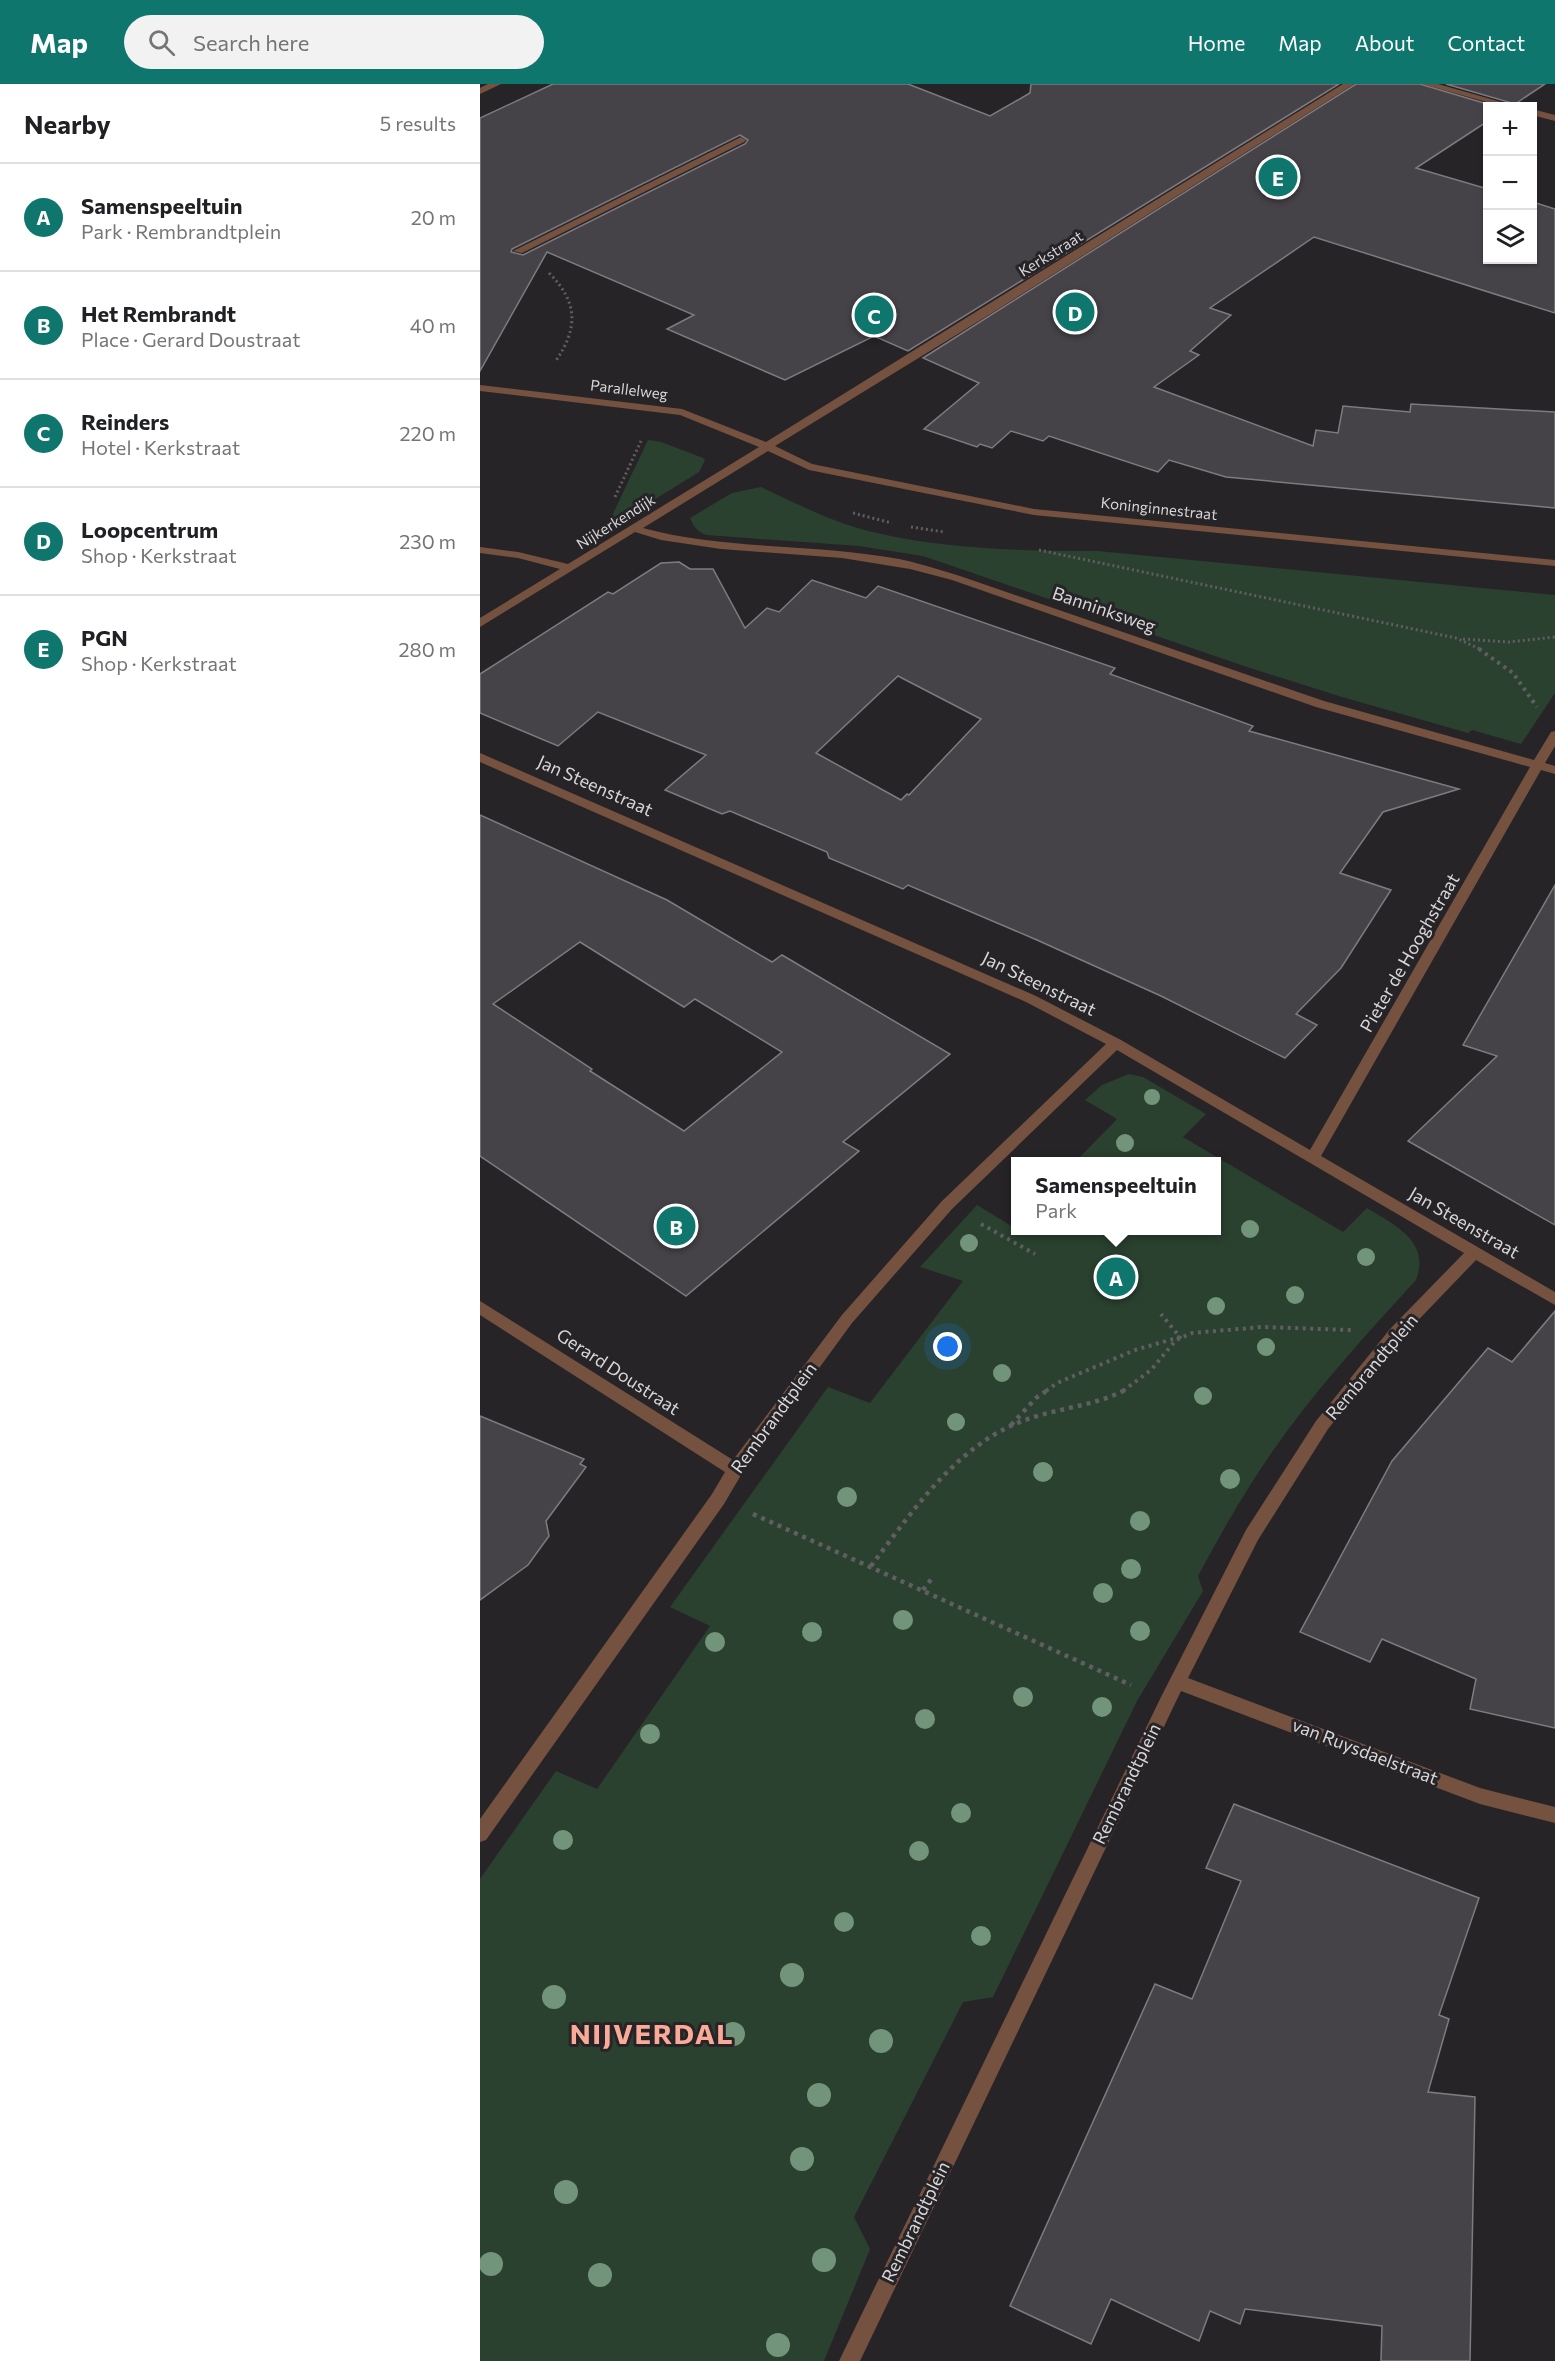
<!DOCTYPE html>
<html lang="en">
<head>
<meta charset="utf-8">
<style>
  :root { --surface:#fff; --page:#f2f2f2; --text:#202124; --muted:#757577; --line:#e0e0e0; --accent:#0f766e }
  body { margin:0; font-family:Commissioner,sans-serif; background:var(--page); color:var(--text) }
  .controls { position:absolute; right:18px; top:18px; display:grid; overflow:hidden; border-radius:0px; box-shadow:0 2px 4px #0004 }
  .controls button { width:54px; height:54px; display:grid; place-items:center; padding:0; border:0; border-bottom:2px solid var(--line); background:var(--surface); color:var(--text); font:30px sans-serif }
  .you { position:absolute; left:468px; top:1263px; width:21px; height:21px; margin:-15px; border:4px solid #fff; border-radius:50%; background:#1a73e8; box-shadow:0 0 0 9px #1a73e833 }
  .badge { display:grid; place-items:center; width:39px; height:39px; border-radius:50%; background:var(--accent); color:#fff; font-size:20px; font-weight:700 }
  .pin { position:absolute; translate:-50% -50%; border:3px solid #fff; box-shadow:0 2px 6px #0006 }
  .popup { position:absolute; left:531px; top:1073px; width:210px; height:78px; box-sizing:border-box; display:grid; place-content:center; border-radius:0px; background:var(--surface); filter:drop-shadow(0 2px 4px #0005); font-size:20px; white-space:nowrap; color:var(--muted) }
  .popup b { font-size:22px; color:var(--text) }
  .popup::after { content:''; position:absolute; left:50%; top:100%; margin-left:-12px; border:12px solid transparent; border-top-color:var(--surface) }
  .list { margin:0; padding:0; list-style:none }
  h2 { display:flex; justify-content:space-between; align-items:center; height:78px; margin:0; padding:0 24px; font-size:26px }
  h2 small { font-size:20px; font-weight:400; color:var(--muted) }
  .list li { display:grid; grid-template-columns:39px 1fr auto; gap:18px; align-items:center; box-sizing:border-box; height:108px; padding:0 24px; border-top:2px solid var(--line) }
  .list b { display:block; font-size:22px; white-space:nowrap }
  .list p { margin:0; font-size:20px; white-space:nowrap; color:var(--muted) }
  .list em { font-size:20px; font-style:normal; color:var(--muted) }
  .icon { flex:none; width:33px; height:33px; fill:none; stroke:currentColor; stroke-width:2; stroke-linecap:round; stroke-linejoin:round }
  .map { position:relative; flex:none; width:1075px; height:2277px; overflow:hidden }
  header { display:flex; align-items:center; gap:36px; box-sizing:border-box; height:84px; padding:0 30px; background:var(--accent); color:#fff }
  header strong { font-size:28px }
  nav { display:flex; gap:33px; margin-inline-start:auto; font-size:21px }
  .search { width:420px; height:54px; background:var(--page); display:flex; align-items:center; gap:15px; box-sizing:border-box; padding:0 21px; border-radius:33px; color:var(--muted); font-size:22px }
  main { display:flex }
  aside { flex:1; background:var(--surface) }
  .map>svg:first-child { display:block }
  .green { fill:#2a412f }
  .building { fill:#464348; stroke:#7e7b80; stroke-width:1.5; fill-rule:evenodd }
  .lines { fill:none; stroke-linecap:round; stroke-linejoin:round }
  .path-far2 { stroke:#605e61; stroke-width:3; stroke-dasharray:2 3; stroke-linecap:butt }
  .path-far1 { stroke:#605e61; stroke-width:4; stroke-dasharray:3 4.5; stroke-linecap:butt }
  .path { stroke:#605e61; stroke-width:4.5; stroke-dasharray:4 5; stroke-linecap:butt }
  .minor { fill:#755140; fill-rule:evenodd }
  .tree { fill:#72947a }
  .labels { text-anchor:middle; stroke-width:6; stroke-linejoin:round; paint-order:stroke }
  .far-street-label { font-size:15px; fill:#d7d6d8; stroke:#272428 }
  .street-label { font-size:18px; fill:#d7d6d8; stroke:#272428 }
  .near-district-label { font-size:28px; font-weight:bold; letter-spacing:1.5px; fill:#fbaa97; stroke:#272428 }
</style>
</head>
<body>
<header>
<strong>Map</strong>
<div class="search"><svg class="icon" aria-label="search" viewBox="0 0 24 24"><circle cx="10" cy="10" r="6"/><path d="M15 15l6 6"/></svg>Search here</div>
<nav><a>Home</a><a>Map</a><a>About</a><a>Contact</a></nav>
</header>
<main>
<aside>
<h2>Nearby<small>5 results</small></h2>
<ul class="list">
<li><span class="badge">A</span><div><b>Samenspeeltuin</b><p>Park · Rembrandtplein</p></div><em>20 m</em></li>
<li><span class="badge">B</span><div><b>Het Rembrandt</b><p>Place · Gerard Doustraat</p></div><em>40 m</em></li>
<li><span class="badge">C</span><div><b>Reinders</b><p>Hotel · Kerkstraat</p></div><em>220 m</em></li>
<li><span class="badge">D</span><div><b>Loopcentrum</b><p>Shop · Kerkstraat</p></div><em>230 m</em></li>
<li><span class="badge">E</span><div><b>PGN</b><p>Shop · Kerkstraat</p></div><em>280 m</em></li>
</ul>
</aside>
<div class="map">
<svg width="1075" height="2277" viewBox="0 0 1075 2277">
  <rect width="100%" height="100%" fill="#272428"/>
  <g class="green">
    <polygon points="168,356 181,358 223,374 225,376 219,388 135,440 130,436"/>
    <path d="M281,403C309,416 336,430 365,440C439,465 540,467 618,467L1075,511V609L1041,660L992,646L988,649L862,613L767,583L443,472L379,462L227,451C217,448 214,443 210,434L252,409Z"/>
    <path d="M649,990L663,993L726,1030L703,1053L863,1148L887,1124C914,1141 951,1157 936,1196C885,1252 833,1308 790,1371C763,1410 740,1451 718,1492L723,1507L657,1617L513,1913L483,1918L374,2133L390,2165L344,2277H0V1795L76,1687L117,1705L230,1542L190,1523L348,1303L390,1319L483,1197L440,1183L497,1121L533,1143L535,1141L536,1146H736V1078L596,1077L637,1035L605,1016L622,1001Z"/>
  </g>
  <g class="building">
    <path d="M73,0H428L510,32L550,9L551,0H859L428,267L394,252L305,296L187,245L214,231L67,168L0,287V34ZM260,51L268,56L265,60L43,171L31,168L32,165Z"/>
    <polygon points="876,0 940,0 1014,22 1008,22 1008,37 936,84 1008,105 1008,176 1053,176 1053,118 1075,125 1075,229 834,153 730,224 751,231 710,267 719,271 674,303 833,362 836,346 858,349 863,322 930,328 931,320 1075,328 1075,424 746,393 689,376 678,388 569,352 563,357 531,347 512,364 500,360 497,363 444,345 499,299 443,274"/>
    <polygon points="966,0 1065,0 1035,20"/>
    <path d="M199,478L210,485H233L265,544L287,524L299,528L332,496L386,514L398,502L635,584L630,590L773,642L769,647L979,705L903,728L860,789L911,806L861,884L816,930L837,941L805,974L681,912L557,856L428,801L423,805L349,774L347,768L250,727L242,730L185,706L226,671L118,628L78,662L0,629V590L128,508L133,510L181,479ZM418,592L501,635L429,711L427,710L421,716L336,669Z"/>
    <path d="M0,731L187,816L292,878L302,871L470,970L363,1058L379,1067L206,1212L0,1072ZM100,858L199,920L204,923L215,915L302,968L204,1047L110,987L112,985L13,920Z"/>
    <polygon points="1075,801 1075,1141 928,1057 1017,972 983,961"/>
    <polygon points="1075,1227 1075,1644 990,1625 996,1595 902,1555 890,1578 820,1548 912,1377 1008,1264 1032,1278"/>
    <polygon points="0,1332 104,1375 100,1380 106,1383 66,1437 69,1452 48,1481 0,1516"/>
    <polygon points="754,1720 999,1814 959,1931 969,1935 948,2008 995,2013 990,2277 901,2277 902,2242 765,2225 760,2240 730,2227 719,2257 631,2215 611,2260 530,2222 675,1900 712,1915 761,1797 726,1784"/>
  </g>
  <g class="lines">
    <g class="path-far2">
      <path d="M69,189C99,219 98,245 75,278"/>
      <polyline points="135,413 161,357"/>
      <polyline points="373,429 412,439"/>
      <polyline points="431,443 465,448"/>
      <polyline points="559,466 976,554 1002,566"/>
      <polyline points="983,555 1029,558 1075,553"/>
    </g>
    <g class="path-far1">
      <polyline points="999,565 1033,589 1057,623"/>
      <polyline points="501,1140 555,1170"/>
      <polyline points="566,1307 577,1299 655,1266 700,1253 681,1230"/>
      <polyline points="643,1307 671,1286 696,1256 712,1249 782,1243 871,1246"/>
    </g>
    <g class="path">
      <polyline points="531,1341 556,1314 568,1306"/>
      <polyline points="273,1430 651,1601"/>
      <path d="M391,1482C433,1427 476,1361 545,1336C578,1324 614,1322 645,1306"/>
      <polyline points="443,1506 453,1493"/>
    </g>
    <g class="minor">
      <polygon points="8,0 21,0 0,10 0,4"/>
      <path d="M863,0H874L512,229L295,362L332,380L554,425L1075,476V482L554,431L329,386L288,367L163,444C241,465 321,460 400,472C427,475 454,484 480,492L844,617L1054,676L1071,648L1075,647V662L1065,679L1075,682V690L1061,686L841,1072L1075,1208V1221L996,1176L922,1253L848,1345L778,1456L708,1594L1000,1704L1075,1723V1739L1000,1720L701,1607L380,2277H359L681,1613L766,1446L836,1337L910,1245L984,1169L637,966L472,1125L372,1239L261,1391L244,1420L6,1756L0,1758V1735L232,1410L245,1388L0,1231V1217L253,1376L362,1231L462,1117L626,960L546,918L0,678V669L556,912L641,956L830,1066L1050,683L836,623L472,496L430,485L362,474L241,465L181,456L155,448L0,543V534L80,485L38,474L0,469V463L38,468L88,480L279,363L200,331L0,307V301L202,325L286,358Z"/>
      <polygon points="942,0 958,0 1035,22 1021,22"/>
      <polygon points="1052,25 1075,31 1075,37 1052,31"/>
      <polygon points="261,53 266,56 264,58 42,169 33,167"/>
    </g>
  </g>
  <g class="tree">
    <circle cx="672" cy="1013" r="8"/>
    <circle cx="645" cy="1059" r="9"/>
    <circle cx="770" cy="1145" r="9"/>
    <circle cx="489" cy="1159" r="9"/>
    <circle cx="886" cy="1173" r="9"/>
    <circle cx="815" cy="1211" r="9"/>
    <circle cx="736" cy="1222" r="9"/>
    <circle cx="786" cy="1263" r="9"/>
    <circle cx="522" cy="1289" r="9"/>
    <circle cx="723" cy="1312" r="9"/>
    <circle cx="476" cy="1338" r="9"/>
    <circle cx="563" cy="1388" r="10"/>
    <circle cx="750" cy="1395" r="10"/>
    <circle cx="367" cy="1413" r="10"/>
    <circle cx="660" cy="1437" r="10"/>
    <circle cx="651" cy="1485" r="10"/>
    <circle cx="623" cy="1509" r="10"/>
    <circle cx="423" cy="1536" r="10"/>
    <circle cx="660" cy="1547" r="10"/>
    <circle cx="332" cy="1548" r="10"/>
    <circle cx="235" cy="1558" r="10"/>
    <circle cx="543" cy="1613" r="10"/>
    <circle cx="622" cy="1623" r="10"/>
    <circle cx="445" cy="1635" r="10"/>
    <circle cx="170" cy="1650" r="10"/>
    <circle cx="481" cy="1729" r="10"/>
    <circle cx="83" cy="1756" r="10"/>
    <circle cx="439" cy="1767" r="10"/>
    <circle cx="364" cy="1838" r="10"/>
    <circle cx="501" cy="1852" r="10"/>
    <circle cx="312" cy="1891" r="12"/>
    <circle cx="74" cy="1913" r="12"/>
    <circle cx="253" cy="1950" r="12"/>
    <circle cx="401" cy="1957" r="12"/>
    <circle cx="339" cy="2011" r="12"/>
    <circle cx="322" cy="2075" r="12"/>
    <circle cx="86" cy="2108" r="12"/>
    <circle cx="344" cy="2176" r="12"/>
    <circle cx="11" cy="2180" r="12"/>
    <circle cx="120" cy="2191" r="12"/>
    <circle cx="298" cy="2261" r="12"/>
  </g>
  <g class="labels">
    <g class="far-street-label">
      <text transform="translate(571 170) rotate(-32)" y="5">Kerkstraat</text>
      <text transform="translate(149 306) rotate(7)" y="5">Parallelweg</text>
      <text transform="translate(679 425) rotate(6)" y="5">Koninginnestraat</text>
      <text transform="translate(136 438) rotate(-32)" y="5">Nijkerkendijk</text>
    </g>
    <g class="street-label">
      <text transform="translate(624 526) rotate(19)" y="6">Banninksweg</text>
      <text transform="translate(115 702) rotate(24)" y="6">Jan Steenstraat</text>
      <text transform="translate(930 869) rotate(-60)" y="6">Pieter de Hooghstraat</text>
      <text transform="translate(559 900) rotate(26)" y="6">Jan Steenstraat</text>
      <text transform="translate(984 1139) rotate(30)" y="6">Jan Steenstraat</text>
      <text transform="translate(892 1283) rotate(-50)" y="6">Rembrandtplein</text>
      <text transform="translate(138 1288) rotate(33)" y="6">Gerard Doustraat</text>
      <text transform="translate(294 1334) rotate(-54)" y="6">Rembrandtplein</text>
      <text transform="translate(885 1668) rotate(21)" y="6">van Ruysdaelstraat</text>
      <text transform="translate(647 1700) rotate(-64)" y="6">Rembrandtplein</text>
      <text transform="translate(436 2138) rotate(-64)" y="6">Rembrandtplein</text>
    </g>
    <g class="near-district-label">
      <text x="172" y="1960">NIJVERDAL</text>
    </g>
  </g>
</svg>
<div class="controls">
<button>+</button>
<button>−</button>
<button><svg class="icon" aria-label="layers" viewBox="0 0 24 24"><path d="M12 4l9 5-9 5-9-5zM3 14l9 5 9-5"/></svg></button>
</div>
<div class="you"></div>
<div class="pin badge" style="left:636px;top:1193px">A</div>
<div class="popup"><b>Samenspeeltuin</b>Park</div>
<div class="pin badge" style="left:196px;top:1142px">B</div>
<div class="pin badge" style="left:394px;top:231px">C</div>
<div class="pin badge" style="left:595px;top:228px">D</div>
<div class="pin badge" style="left:798px;top:93px">E</div>
</div>
</main>
</body>
</html>
